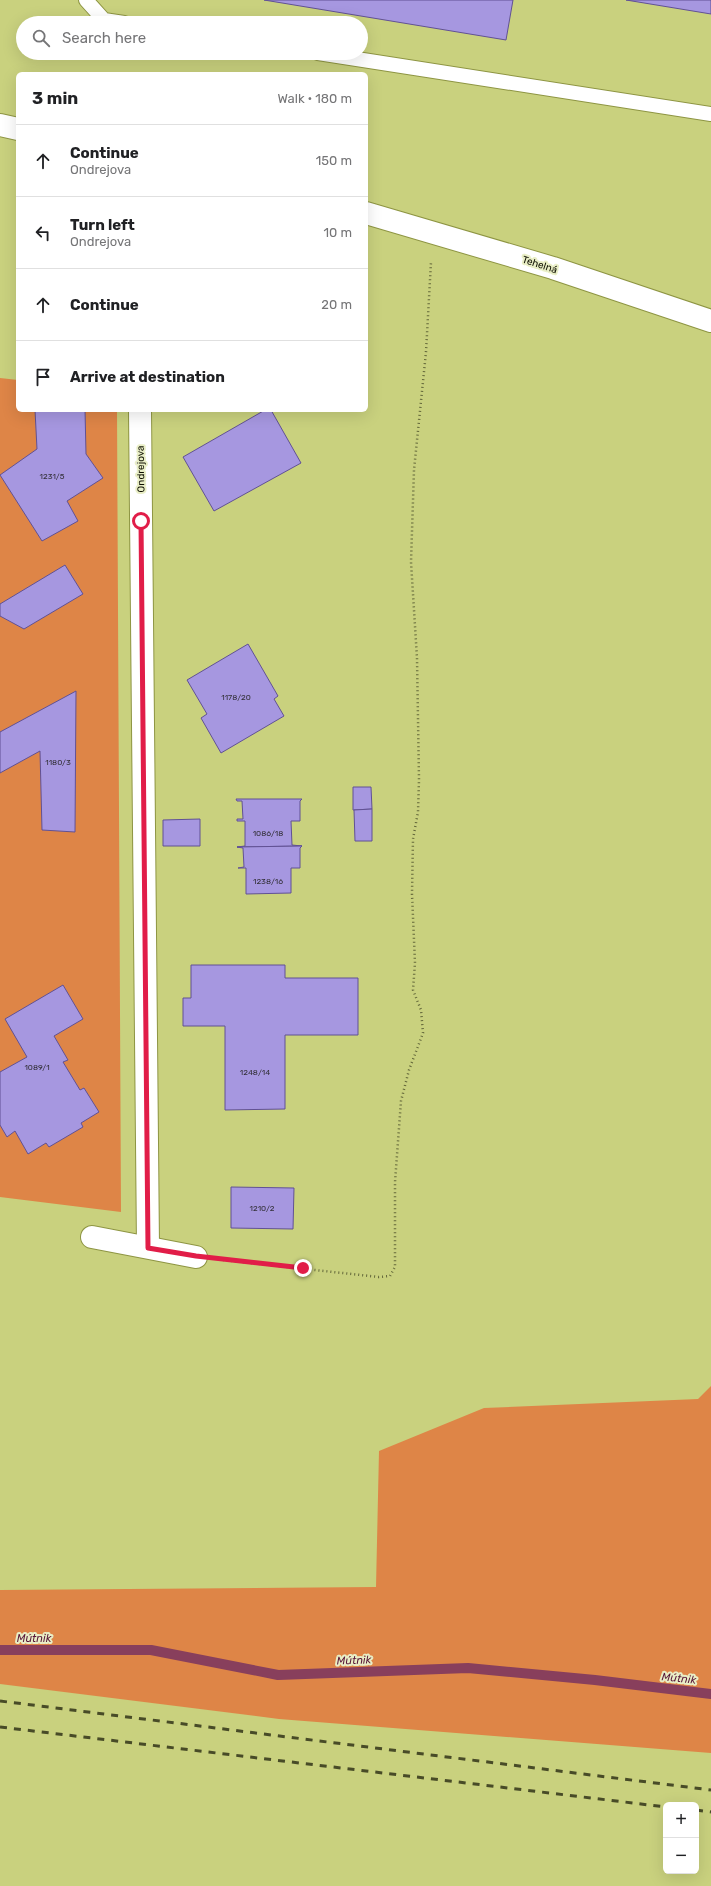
<!DOCTYPE html>
<html lang="en">
<head>
<meta charset="utf-8">
<style>
  :root { --surface:#fff; --page:#f2f2f2; --text:#202124; --muted:#757577; --line:#e0e0e0 }
  body { margin:0; font-family:Rubik,sans-serif; background:var(--page); color:var(--text) }
  .controls { position:absolute; right:12px; bottom:12px; display:grid; overflow:hidden; border-radius:6px; box-shadow:0 4px 16px #0002 }
  .controls button { width:36px; height:36px; display:grid; place-items:center; padding:0; border:0; border-bottom:1px solid var(--line); background:var(--surface); color:var(--text); font:20px sans-serif }
  .stop { position:absolute; width:12px; height:12px; margin:-9px; border:3px solid #e11d48; border-radius:50%; background:#fff }
  .stop.end { background:#e11d48; border-color:#fff; box-shadow:0 1px 4px #0008 }
  .list { margin:0; padding:0; list-style:none }
  h2 { display:flex; justify-content:space-between; align-items:center; height:52px; margin:0; padding:0 16px; font-size:17px }
  h2 small { font-size:13px; font-weight:400; color:var(--muted) }
  .list li { display:grid; grid-template-columns:26px 1fr auto; gap:12px; align-items:center; box-sizing:border-box; height:72px; padding:0 16px; border-top:1px solid var(--line) }
  .list b { display:block; font-size:15px; white-space:nowrap }
  .list p { margin:0; font-size:13px; white-space:nowrap; color:var(--muted) }
  .list em { font-size:13px; font-style:normal; color:var(--muted) }
  .icon { flex:none; width:22px; height:22px; fill:none; stroke:currentColor; stroke-width:2; stroke-linecap:round; stroke-linejoin:round }
  .map { position:relative; flex:none; width:711px; height:1886px; overflow:hidden }
  .search { position:absolute; background:var(--surface); box-shadow:0 4px 16px #0002; left:16px; top:16px; width:352px; height:44px; display:flex; align-items:center; gap:10px; box-sizing:border-box; padding:0 14px; border-radius:22px; color:var(--muted); font-size:15px }
  .panel { position:absolute; background:var(--surface); box-shadow:0 4px 16px #0002; left:16px; top:72px; width:352px; height:340px; border-radius:6px }
  .map>svg:first-child { display:block }
  .green { fill:#de8547 }
  .lines { fill:none; stroke-linecap:round; stroke-linejoin:round }
  .stream { stroke:#883f5c; stroke-width:10 }
  .building { fill:#a697e0; stroke:#615194 }
  .lane-casing { stroke:#8e9543; stroke-width:16 }
  .street-casing { stroke:#8e9543; stroke-width:24 }
  .path { stroke:#63673a; stroke-width:2.5; stroke-dasharray:1 3; stroke-linecap:butt }
  .lane { stroke:#fff; stroke-width:14 }
  .street { stroke:#fff; stroke-width:22 }
  .rail { stroke:#484b27; stroke-width:3; stroke-dasharray:7 7; stroke-linecap:butt }
  .route { stroke:#e11d48; stroke-width:5 }
  .labels { text-anchor:middle; stroke-width:4; stroke-linejoin:round; paint-order:stroke }
  .number-label { font-size:8px; fill:#333038 }
  .street-label { font-size:10px; fill:#0d0e00; stroke:#e9eec6 }
  .water-label { font-size:11px; font-style:italic; fill:#561336; stroke:#e9eec6 }
</style>
</head>
<body>
<div class="map">
<svg width="711" height="1886" viewBox="0 0 711 1886">
  <rect width="100%" height="100%" fill="#c9d17e"/>
  <g class="green">
    <polygon points="0,378 18,380 18,410 117,410 121,1212 0,1197"/>
    <polygon points="711,1386 711,1753 279,1719 0,1684 0,1590 376,1587 379,1451 484,1408 698,1399"/>
  </g>
  <g class="lines">
    <polyline class="stream" points="0,1650 151,1650 278,1675 468,1668 595,1680 711,1694"/>
  </g>
  <g class="building">
    <polygon points="264,0 513,0 506,40"/>
    <polygon points="626,0 711,0 711,14"/>
    <polygon points="35,410 85,410 86,454 103,478 67,501 78,521 42,541 0,475 37,449"/>
    <polygon points="265,410 271,410 301,463 214,511 183,457"/>
    <polygon points="65,565 83,594 24,629 0,616 0,604"/>
    <polygon points="248,644 278,696 274,699 284,716 221,753 201,718 207,714 187,680"/>
    <polygon points="76,691 75,832 42,830 40,751 0,773 0,732"/>
    <polygon points="353,787 371,787 372,809 353,810"/>
    <polygon points="236,799 302,799 300,801 300,821 291,821 292,845 302,846 237,847 245,846 245,821 237,821 237,819 243,819 242,801 237,801"/>
    <polygon points="372,809 372,841 355,841 354,810"/>
    <polygon points="200,819 200,846 163,846 163,820"/>
    <polygon points="302,846 300,848 300,868 291,868 291,893 246,894 246,868 238,868 244,867 243,848 237,847"/>
    <polygon points="191,965 285,965 285,978 358,978 358,1035 285,1035 285,1109 225,1110 225,1026 183,1026 183,998 191,998"/>
    <polygon points="63,985 83,1019 54,1036 68,1060 63,1062 80,1090 84,1088 99,1112 81,1123 83,1127 49,1147 46,1143 28,1154 15,1131 7,1137 0,1125 0,1072 27,1057 5,1019"/>
    <polygon points="231,1187 294,1188 293,1229 231,1228"/>
  </g>
  <g class="lines">
    <g class="lane-casing">
      <g id="lane">
        <polyline points="86,0 104,20 124,23"/>
        <polyline points="318,53 711,114"/>
      </g>
    </g>
    <g class="street-casing">
      <g id="street">
        <polyline points="0,125 18,129"/>
        <polyline points="366,213 553,268 711,321"/>
        <polyline points="140,410 148,1247"/>
        <polyline points="92,1237 196,1257"/>
      </g>
    </g>
    <polyline class="path" points="223,1260 379,1277 390,1276 395,1267 395,1182 401,1101 409,1070 423,1033 421,1010 413,990 415,963 412,894 413,839 418,812 419,780 417,658 411,562 414,470 426,352 431,262"/>
    <use href="#lane" class="lane"/>
    <use href="#street" class="street"/>
    <g class="rail">
      <polyline points="0,1701 711,1790"/>
      <polyline points="0,1727 666,1807"/>
      <polyline points="696,1810 711,1812"/>
    </g>
  </g>
  <g class="lines">
    <polyline class="route" points="141,521 148,1248 196,1256 303,1268"/>
  </g>
  <g class="labels">
    <g class="number-label">
      <text x="52" y="479">1231/5</text>
      <text x="236" y="700">1178/20</text>
      <text x="58" y="765">1180/3</text>
      <text x="268" y="836">1086/18</text>
      <text x="268" y="884">1238/16</text>
      <text x="37" y="1070">1089/1</text>
      <text x="255" y="1075">1248/14</text>
      <text x="262" y="1211">1210/2</text>
    </g>
    <g class="street-label">
      <text transform="translate(540 264) rotate(18)" y="4">Tehelná</text>
      <text transform="translate(140 469) rotate(-91)" y="4">Ondrejova</text>
    </g>
    <g class="water-label">
      <text x="34" y="1642">Mútnik</text>
      <text transform="translate(354 1660) rotate(-2)" y="4">Mútnik</text>
      <text transform="translate(679 1678) rotate(6)" y="4">Mútnik</text>
    </g>
  </g>
</svg>
<div class="controls">
<button>+</button>
<button>−</button>
</div>
<div class="stop" style="left:141px;top:521px"></div>
<div class="stop end" style="left:303px;top:1268px"></div>
<div class="search"><svg class="icon" aria-label="search" viewBox="0 0 24 24"><circle cx="10" cy="10" r="6"/><path d="M15 15l6 6"/></svg>Search here</div>
<section class="panel">
<h2>3 min<small>Walk · 180 m</small></h2>
<ul class="list">
<li><svg class="icon" aria-label="ahead" viewBox="0 0 24 24"><path d="M12 20V5M6 11l6-6 6 6"/></svg><div><b>Continue</b><p>Ondrejova</p></div><em>150 m</em></li>
<li><svg class="icon" aria-label="left" viewBox="0 0 24 24"><path d="M17 20v-9H6M10 6l-5 5 5 5"/></svg><div><b>Turn left</b><p>Ondrejova</p></div><em>10 m</em></li>
<li><svg class="icon" aria-label="ahead" viewBox="0 0 24 24"><path d="M12 20V5M6 11l6-6 6 6"/></svg><div><b>Continue</b></div><em>20 m</em></li>
<li><svg class="icon" aria-label="arrive" viewBox="0 0 24 24"><path d="M6 21V4h12l-3 4 3 4H6"/></svg><div><b>Arrive at destination</b></div></li>
</ul>
</section>
</div>
</body>
</html>
